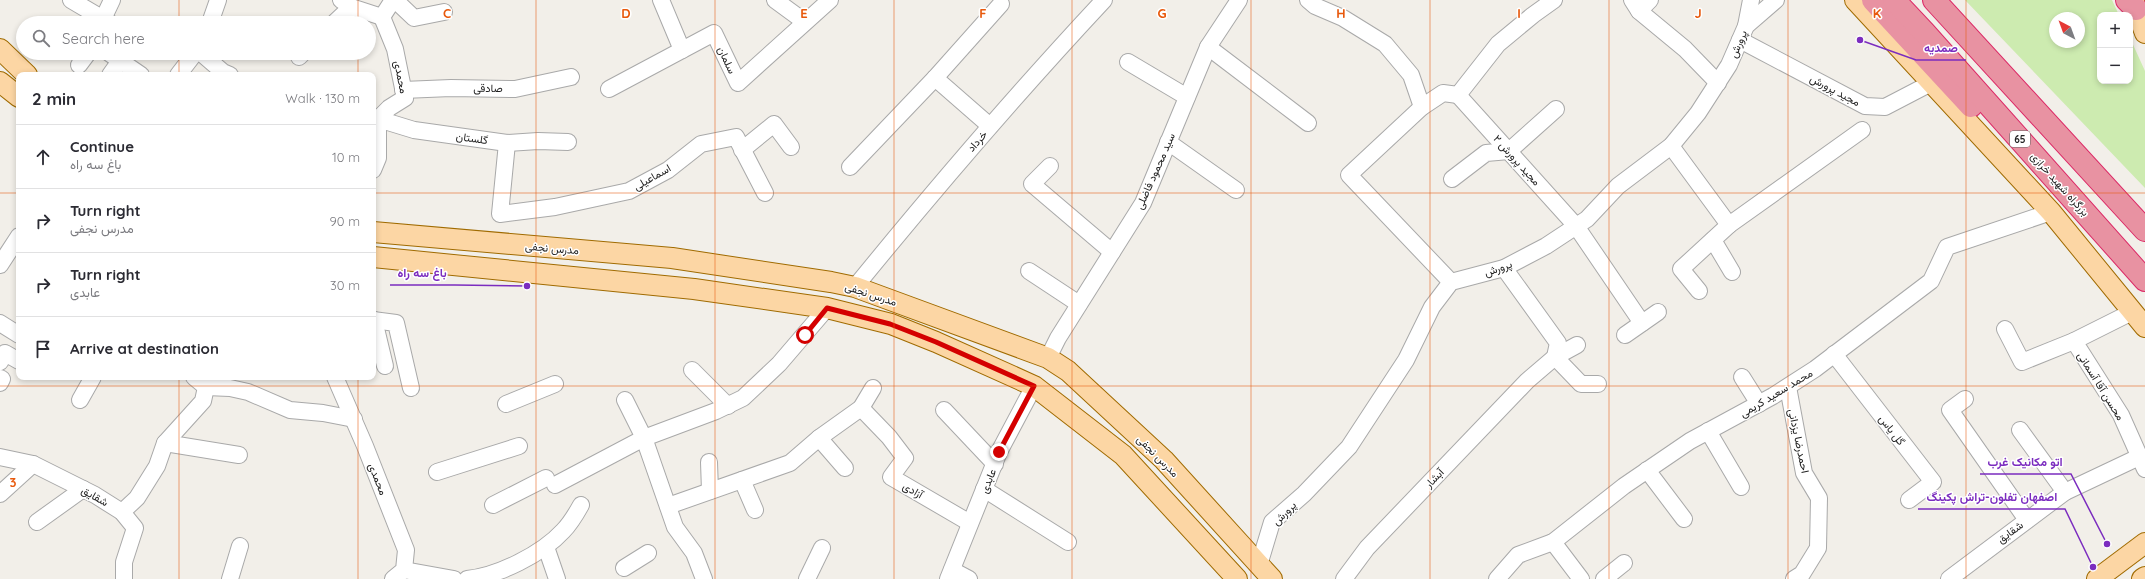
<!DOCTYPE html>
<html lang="en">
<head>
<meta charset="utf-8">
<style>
  :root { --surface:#fff; --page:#f2f2f3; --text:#2b2b33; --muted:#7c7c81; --line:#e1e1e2 }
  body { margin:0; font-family:Quicksand,Vazirmatn,sans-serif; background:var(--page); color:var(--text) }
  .controls { position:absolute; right:12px; top:12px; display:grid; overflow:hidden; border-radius:8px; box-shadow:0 2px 6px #0003 }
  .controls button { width:36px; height:36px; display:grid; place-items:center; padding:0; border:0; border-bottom:1px solid var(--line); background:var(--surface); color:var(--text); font:20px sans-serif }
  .compass { position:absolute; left:2049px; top:12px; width:36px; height:36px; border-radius:50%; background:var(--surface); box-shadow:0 2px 6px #0003; rotate:319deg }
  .stop { position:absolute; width:12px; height:12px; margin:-9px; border:3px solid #d40000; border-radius:50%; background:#fff }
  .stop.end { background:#d40000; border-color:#fff; box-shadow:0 1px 4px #0008 }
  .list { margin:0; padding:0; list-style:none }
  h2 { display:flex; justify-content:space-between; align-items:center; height:52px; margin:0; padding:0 16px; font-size:17px }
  h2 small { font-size:13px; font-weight:400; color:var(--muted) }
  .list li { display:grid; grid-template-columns:26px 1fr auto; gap:12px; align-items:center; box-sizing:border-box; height:64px; padding:0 16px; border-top:1px solid var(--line) }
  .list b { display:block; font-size:15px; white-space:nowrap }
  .list p { margin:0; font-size:13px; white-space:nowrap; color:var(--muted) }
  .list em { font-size:13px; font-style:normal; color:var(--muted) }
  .icon { flex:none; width:22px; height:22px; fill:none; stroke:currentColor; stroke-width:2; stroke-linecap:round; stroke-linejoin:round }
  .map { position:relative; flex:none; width:2145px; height:579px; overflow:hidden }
  .search { position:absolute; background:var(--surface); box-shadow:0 2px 6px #0003; left:16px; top:16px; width:360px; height:44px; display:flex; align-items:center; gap:10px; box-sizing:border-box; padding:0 14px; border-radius:22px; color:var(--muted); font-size:15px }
  .panel { position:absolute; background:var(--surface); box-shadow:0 2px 6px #0003; left:16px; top:72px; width:360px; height:308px; border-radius:8px }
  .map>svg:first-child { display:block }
  .grass { fill:#cdebb0; fill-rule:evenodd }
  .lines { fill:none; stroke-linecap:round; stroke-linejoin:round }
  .minor-casing { stroke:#a9a9a9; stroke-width:18 }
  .major-casing { stroke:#a06b00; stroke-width:22 }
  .highway-casing { stroke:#dc2a67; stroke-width:24 }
  .minor { stroke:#fff; stroke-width:16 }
  .major { stroke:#fcd6a4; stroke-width:20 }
  .highway { stroke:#e892a2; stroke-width:22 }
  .route { stroke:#d40000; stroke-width:5 }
  .grid { fill:none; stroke:#e8590c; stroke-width:1; stroke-opacity:0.55 }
  .labels { text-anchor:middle; stroke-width:3; stroke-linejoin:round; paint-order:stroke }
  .shield { fill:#fff; stroke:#646464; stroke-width:1 }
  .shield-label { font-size:10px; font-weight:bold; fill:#222 }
  .street-label { font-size:11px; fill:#222; stroke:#fff }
  .grid-label { font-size:13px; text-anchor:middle; font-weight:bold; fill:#e8590c; stroke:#fff; stroke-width:3; stroke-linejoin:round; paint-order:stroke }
  .leader { fill:none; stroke:#7b2cbf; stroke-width:1.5 }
  .callout-dot { fill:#7b2cbf; stroke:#fff; stroke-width:1.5 }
  .callout-label { font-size:12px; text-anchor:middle; font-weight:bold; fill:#7b2cbf; stroke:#fff; stroke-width:3; stroke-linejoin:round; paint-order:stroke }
</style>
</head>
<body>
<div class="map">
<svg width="2145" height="579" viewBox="0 0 2145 579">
  <rect width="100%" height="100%" fill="#f2efe9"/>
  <path class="grass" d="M1965,0H2112L2119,15H2100V81H2130V38L2145,71V188ZM2055,18H2079V42H2055Z"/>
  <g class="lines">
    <g class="minor-casing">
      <g id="minor">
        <polyline points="71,0 110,23"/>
        <polyline points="341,0 351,7 382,17"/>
        <polyline points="395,0 414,18 444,12"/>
        <polyline points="661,0 682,50"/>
        <polyline points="775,0 805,22"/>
        <polyline points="1308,0 1315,6 1343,18 1385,44 1411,75 1422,107"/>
        <polyline points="1632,0 1639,11 1685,49 1718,83"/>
        <polyline points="1639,11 1650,0"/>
        <polyline points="103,19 112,0"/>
        <polyline points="210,23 218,0"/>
        <polyline points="334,23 351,7"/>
        <polyline points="1746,26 1751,0"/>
        <polyline points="1740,40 1865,106 1885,107 1933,82"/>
        <polyline points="1208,47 1308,123"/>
        <polyline points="109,53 141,75"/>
        <polyline points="201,53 223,72 230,75"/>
        <polyline points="299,57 303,53"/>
        <polyline points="1128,62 1187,97"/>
        <polyline points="79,65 88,53"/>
        <polyline points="110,75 120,61"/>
        <polyline points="178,75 195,53"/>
        <polyline points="935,78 990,126"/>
        <polyline points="609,89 714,33 738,83 830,0"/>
        <polyline points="403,90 451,88 515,89 571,77"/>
        <polyline points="1458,95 1576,226 1642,323"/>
        <polyline points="378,119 414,130 507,143 538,141 568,142"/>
        <polyline points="1168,142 1236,190"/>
        <polyline points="507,143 500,214 555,207 629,191 668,170 701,144 736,137 765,193"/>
        <polyline points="1671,146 1729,225 1681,269 1699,291"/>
        <polyline points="742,150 774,124 791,147"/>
        <polyline points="1050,166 1032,184 1112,252"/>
        <polyline points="850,167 935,78 1001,4"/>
        <polyline points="373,170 378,158 378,119 389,108 405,98 395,49 382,17 393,0"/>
        <polyline points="1452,179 1486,153 1509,151 1556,109"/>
        <polyline points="1729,225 1862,130"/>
        <polyline points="1713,240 1732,272"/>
        <polyline points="0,265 19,236"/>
        <polyline points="1504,268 1558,343 1555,357 1581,384 1598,384"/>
        <polyline points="1029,271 1079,304"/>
        <polyline points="1451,282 1349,175 1422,107 1443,93 1458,95 1498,44 1533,15 1554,0"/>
        <path d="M855,287C935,189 1017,93 1104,0"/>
        <polyline points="2132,312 2074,341 2121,415 2145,469"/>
        <polyline points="373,320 396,323 411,388"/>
        <polyline points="374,320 385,366"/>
        <polyline points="0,323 19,335"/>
        <polyline points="2005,329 2022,362 2074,341"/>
        <polyline points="1625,335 1658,312"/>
        <polyline points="1834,354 1933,482 1909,500"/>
        <polyline points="1048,358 1058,338 1143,203 1208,47 1239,0"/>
        <polyline points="0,362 5,353 19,361"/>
        <polyline points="692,370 728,406"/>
        <polyline points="335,377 365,446 406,550 404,570 393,579"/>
        <polyline points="1742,377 1759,404"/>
        <polyline points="0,378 2,379 0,383"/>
        <polyline points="206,387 230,388 248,392 290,410 323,413 354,419"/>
        <polyline points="1788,387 1804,473 1819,498 1818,548 1802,574 1794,579"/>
        <polyline points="1965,399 1950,410 2027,520"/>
        <polyline points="80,400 93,377"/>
        <polyline points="625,400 644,438 675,527 694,553 704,579"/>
        <polyline points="506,404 555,384"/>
        <polyline points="861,408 889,437 905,458 891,477 970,523"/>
        <polyline points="944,410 995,464"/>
        <polyline points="2020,430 2065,492"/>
        <polyline points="1708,431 1741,487"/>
        <polyline points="819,438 845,468"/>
        <polyline points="165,443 239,455"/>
        <polyline points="0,457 33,464 95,495 122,512 135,528 124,562 124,579"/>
        <polyline points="709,462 710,491"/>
        <polyline points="1647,470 1684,519"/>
        <polyline points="437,472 519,446"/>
        <polyline points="742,480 755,510"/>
        <polyline points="555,485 644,438 716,411 743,398 779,364 827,308"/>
        <polyline points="984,489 1068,542"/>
        <polyline points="0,494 33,464"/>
        <polyline points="493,505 546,478"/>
        <polyline points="668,506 790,463 819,438 861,408 873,388"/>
        <polyline points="122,512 137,498 157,466 165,443 203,401 206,387 194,377"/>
        <polyline points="37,522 83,489"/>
        <polyline points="1553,542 1581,579"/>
        <polyline points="546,547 557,579"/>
        <polyline points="1259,565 1272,522 1304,494 1349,447 1406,360 1432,307 1451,282 1504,268 1546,246 1587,219 1618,186 1671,146 1698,113 1729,65 1746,26 1776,0"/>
        <polyline points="624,568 648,553"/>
        <polyline points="404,570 454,579"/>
        <polyline points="952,570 969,579"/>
        <polyline points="230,579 240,546"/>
        <path d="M467,579C498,576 542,554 563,531C570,524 576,514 581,505"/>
        <polyline points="807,579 822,548"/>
        <polyline points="948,579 999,452 1034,386"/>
        <polyline points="1344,579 1367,548 1527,381 1555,357 1577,345"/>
        <polyline points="1497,579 1518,555 1553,542 1624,486 1690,441 1773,396 1815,369 1931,281 1947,247 2051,212"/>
        <polyline points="1604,579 1624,563"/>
        <polyline points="1949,579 2065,492 2139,457"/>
      </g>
    </g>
    <g class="major-casing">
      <g id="major">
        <polyline points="1855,0 2051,212 2145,327"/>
        <polyline points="2133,0 2145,33"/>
        <polyline points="0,49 27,75"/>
        <polyline points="0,82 19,97"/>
        <polyline points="373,232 672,258 831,282 855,287 1048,358 1068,371 1164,460 1272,579"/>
        <polyline points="373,257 694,289 827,308 891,324 936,342 1034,386 1123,455 1237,579"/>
        <polyline points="2097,579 2145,543"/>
        <polyline points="2142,579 2145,577"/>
      </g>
    </g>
    <g class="highway-casing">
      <g id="highway">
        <polyline points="1873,0 1971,106"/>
        <polyline points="1894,0 1925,33 2145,280"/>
        <polyline points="1934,0 2145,230"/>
        <polyline points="2127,0 2136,9"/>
      </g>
    </g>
    <use href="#minor" class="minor"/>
    <use href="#major" class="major"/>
    <use href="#highway" class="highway"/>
  </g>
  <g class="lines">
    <polyline class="route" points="805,335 827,308 890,324 936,342 1034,386 999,452"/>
  </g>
  <path class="grid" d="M179,0V23M358,0V23M536,0V579M715,0V579M894,0V579M1072,0V579M1251,0V579M1430,0V579M1609,0V579M1788,0V579M1966,0V579M179,53V75M358,53V75M0,193H19M373,193H2145M179,377V579M358,377V579M0,386H2145"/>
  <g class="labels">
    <rect class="shield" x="2010" y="131" width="20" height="16" rx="3"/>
    <g class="shield-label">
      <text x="2020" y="143">65</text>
    </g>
    <g class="street-label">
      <text transform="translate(1738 44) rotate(-67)" y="4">پرورش</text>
      <text transform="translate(727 60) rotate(65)" y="4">سلمان</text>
      <text transform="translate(401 77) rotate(79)" y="4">محمدی</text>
      <text transform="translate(488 88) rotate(1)" y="4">صادقی</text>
      <text transform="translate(1835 90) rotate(28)" y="4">مجید پرورش</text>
      <text transform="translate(472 138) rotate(8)" y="4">گلستان</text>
      <text transform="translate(977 141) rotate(-49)" y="4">خرداد</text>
      <text transform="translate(1517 160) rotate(48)" y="4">مجید پرورش ۲</text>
      <text transform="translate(1155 171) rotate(-66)" y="4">سید محمود فاضلی</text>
      <text transform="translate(652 177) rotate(-30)" y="4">اسماعیلی</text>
      <text transform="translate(2060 184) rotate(48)" y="4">بزرگراه شهید خرازی</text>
      <text transform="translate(552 248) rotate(5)" y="4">مدرس نجفی</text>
      <text transform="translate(1498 268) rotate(-19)" y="4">پرورش</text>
      <text transform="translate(871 294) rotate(18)" y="4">مدرس نجفی</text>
      <text transform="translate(2101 386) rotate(58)" y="4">محسن آقا آسمانی</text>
      <text transform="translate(1776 393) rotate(-31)" y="4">محمد سعید کریمی</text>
      <text transform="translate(1892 430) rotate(52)" y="4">گل یاس</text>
      <text transform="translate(1799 441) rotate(78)" y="4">احمدرضا یزدانی</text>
      <text transform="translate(1158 456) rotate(45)" y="4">مدرس نجفی</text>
      <text transform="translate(1434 478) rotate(-46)" y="4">آبشار</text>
      <text transform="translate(378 479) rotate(69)" y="4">محمدی</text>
      <text transform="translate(988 481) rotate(-68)" y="4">عابدی</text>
      <text transform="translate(913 490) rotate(30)" y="4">آزادی</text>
      <text transform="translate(95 496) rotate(30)" y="4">شقایق</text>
      <text transform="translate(1284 513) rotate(-45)" y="4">پرورش</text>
      <text transform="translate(2010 532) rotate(-36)" y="4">شقایق</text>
    </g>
  </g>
  <g class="grid-label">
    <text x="447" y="18">C</text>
    <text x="626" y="18">D</text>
    <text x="804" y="18">E</text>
    <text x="983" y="18">F</text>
    <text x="1162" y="18">G</text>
    <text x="1341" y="18">H</text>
    <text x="1519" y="18">I</text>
    <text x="1698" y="18">J</text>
    <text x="1877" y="18">K</text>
    <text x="13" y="487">3</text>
  </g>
  <path class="leader" d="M1860 40L1916 60H1966M527 286L455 285H390M2107 544L2071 474H1980M2093 567L2065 509H1918"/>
  <g class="callout-dot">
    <circle cx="1860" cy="40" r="4"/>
    <circle cx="527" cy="286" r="4"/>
    <circle cx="2107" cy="544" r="4"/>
    <circle cx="2093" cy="567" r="4"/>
  </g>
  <g class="callout-label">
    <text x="1941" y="52">صمدیه</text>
    <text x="422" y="277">باغ سه راه</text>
    <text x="2025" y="466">اتو مکانیک غرب</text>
    <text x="1992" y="501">اصفهان تفلون-تراش پکینگ</text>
  </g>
</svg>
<div class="controls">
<button>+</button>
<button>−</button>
</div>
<svg class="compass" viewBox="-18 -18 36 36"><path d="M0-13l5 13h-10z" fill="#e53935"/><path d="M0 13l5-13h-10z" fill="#7c7c81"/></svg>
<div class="stop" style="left:805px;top:335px"></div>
<div class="stop end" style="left:999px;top:452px"></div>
<div class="search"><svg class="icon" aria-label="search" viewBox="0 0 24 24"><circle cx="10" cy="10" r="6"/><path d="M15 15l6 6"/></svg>Search here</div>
<section class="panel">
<h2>2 min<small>Walk · 130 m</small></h2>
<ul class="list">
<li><svg class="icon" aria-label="ahead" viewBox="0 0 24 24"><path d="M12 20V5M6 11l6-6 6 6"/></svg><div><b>Continue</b><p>باغ سه راه</p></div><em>10 m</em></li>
<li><svg class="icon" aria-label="right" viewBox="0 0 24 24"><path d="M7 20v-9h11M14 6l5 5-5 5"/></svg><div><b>Turn right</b><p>مدرس نجفی</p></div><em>90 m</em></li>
<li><svg class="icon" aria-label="right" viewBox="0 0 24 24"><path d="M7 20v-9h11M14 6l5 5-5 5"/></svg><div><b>Turn right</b><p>عابدی</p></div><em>30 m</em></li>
<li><svg class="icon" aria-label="arrive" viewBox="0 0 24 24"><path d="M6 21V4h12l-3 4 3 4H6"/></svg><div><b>Arrive at destination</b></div></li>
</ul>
</section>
</div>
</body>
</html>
